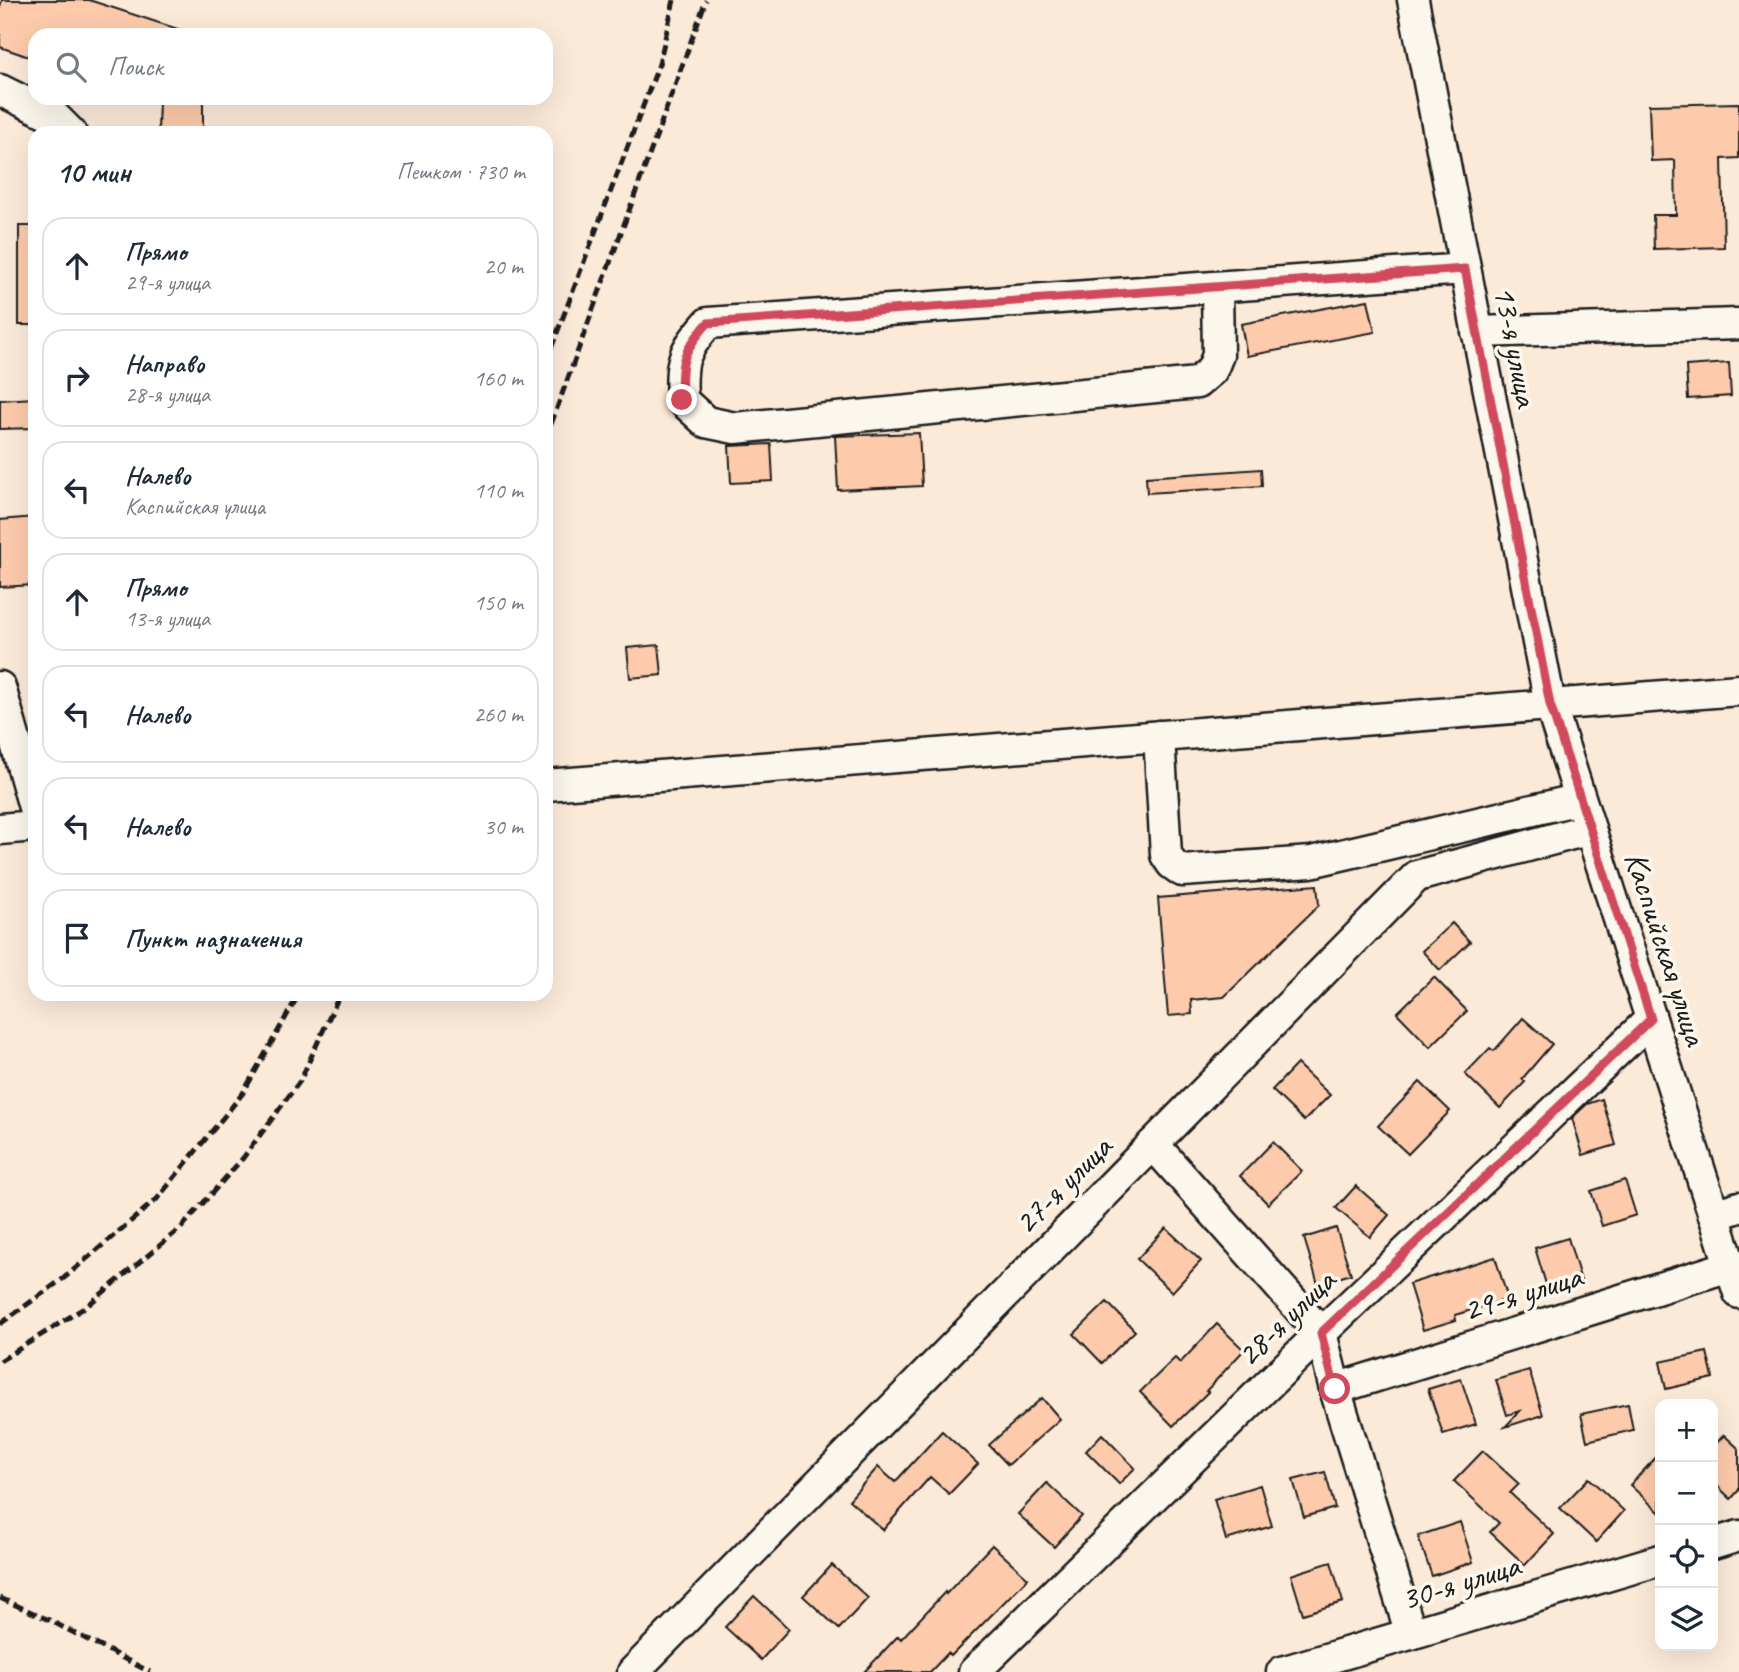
<!DOCTYPE html>
<html lang="ru">
<head>
<meta charset="utf-8">
<style>
  :root { --surface:#fff; --page:#f6f6f7; --text:#1f2937; --muted:#747a83; --line:#e0e1e3 }
  body { margin:0; font-family:Caveat,sans-serif; background:var(--page); color:var(--text) }
  .controls { position:absolute; right:21px; bottom:21px; display:grid; overflow:hidden; border-radius:14px; box-shadow:0 7px 28px #0002 }
  .controls button { width:63px; height:63px; display:grid; place-items:center; padding:0; border:0; border-bottom:2px solid var(--line); background:var(--surface); color:var(--text); font:35px sans-serif }
  .stop { position:absolute; width:21px; height:21px; margin:-16px; border:5px solid #d1495b; border-radius:50%; background:#fff }
  .stop.end { background:#d1495b; border-color:#fff; box-shadow:0 2px 7px #0008 }
  .list { margin:0; padding:0; list-style:none }
  h2 { display:flex; justify-content:space-between; align-items:center; height:91px; margin:0; padding:0 28px; font-size:30px }
  h2 small { font-size:23px; font-weight:400; color:var(--muted) }
  .list li { display:grid; grid-template-columns:46px 1fr auto; gap:21px; align-items:center; box-sizing:border-box; height:98px; margin:0 14px 14px; padding:0 14px; border:2px solid var(--line); border-radius:21px }
  .list b { display:block; font-size:26px; white-space:nowrap }
  .list p { margin:0; font-size:23px; white-space:nowrap; color:var(--muted) }
  .list em { font-size:23px; font-style:normal; color:var(--muted) }
  .icon { flex:none; width:38px; height:38px; fill:none; stroke:currentColor; stroke-width:2; stroke-linecap:round; stroke-linejoin:round }
  .map { position:relative; flex:none; width:1739px; height:1672px; overflow:hidden }
  .search { position:absolute; background:var(--surface); box-shadow:0 7px 28px #0002; left:28px; top:28px; width:525px; height:77px; display:flex; align-items:center; gap:18px; box-sizing:border-box; padding:0 24px; border-radius:21px; color:var(--muted); font-size:26px }
  .panel { position:absolute; background:var(--surface); box-shadow:0 7px 28px #0002; left:28px; top:126px; width:525px; height:875px; border-radius:21px }
  .map>svg:first-child { display:block }
  .building { fill:#fdcbac; stroke:#1c1c1c; stroke-width:2 }
  .lines { fill:none; stroke-linecap:round; stroke-linejoin:round }
  .minor-casing { stroke:#1c1c1c; stroke-width:35 }
  .minor { stroke:#fbf7ec; stroke-width:30 }
  .rail { stroke:#1c1c1c; stroke-width:5; stroke-dasharray:10 5; stroke-linecap:butt }
  .route { stroke:#d1495b; stroke-width:9 }
  .labels { text-anchor:middle; stroke-width:7; stroke-linejoin:round; paint-order:stroke }
  .street-label { font-size:33px; fill:#1c1c1c; stroke:#fbf7ec }
</style>
</head>
<body>
<div class="map">
<svg width="1739" height="1672" viewBox="0 0 1739 1672">
  <rect width="100%" height="100%" fill="#fcead9"/>
  <filter id="ink" filterUnits="userSpaceOnUse"><feTurbulence type="fractalNoise" baseFrequency=".0143" numOctaves="2"/><feDisplacementMap in="SourceGraphic" scale="14" xChannelSelector="R" yChannelSelector="G"/><feConvolveMatrix kernelMatrix="1 2 1 2 8 2 1 2 1" color-interpolation-filters="sRGB"/></filter>
  <g filter="url(#ink)">
    <g class="building">
      <polygon points="2,0 89,0 187,32 187,35 35,35 35,59 0,47 0,7"/>
      <polygon points="159,98 203,98 203,133 158,133"/>
      <polygon points="1739,103 1739,158 1722,159 1724,247 1654,249 1653,215 1676,215 1675,160 1651,161 1649,105"/>
      <rect x="19" y="226" width="16" height="99"/>
      <polygon points="1368,300 1375,332 1247,356 1241,324"/>
      <polygon points="1729,363 1731,396 1688,399 1686,366"/>
      <polygon points="35,398 35,428 0,429 0,400"/>
      <polygon points="919,433 922,486 838,490 835,436"/>
      <polygon points="771,444 773,481 731,483 729,446"/>
      <polygon points="1261,469 1262,486 1147,493 1146,477"/>
      <polygon points="35,517 35,585 0,587 0,520"/>
      <polygon points="659,645 662,675 630,678 627,648"/>
      <polygon points="1317,885 1319,905 1224,997 1191,1000 1192,1014 1168,1016 1158,898"/>
      <polygon points="1452,923 1470,942 1440,970 1422,951"/>
      <polygon points="1434,977 1467,1011 1430,1047 1397,1013"/>
      <polygon points="1523,1018 1552,1044 1522,1079 1525,1082 1500,1108 1465,1074 1490,1048 1494,1051"/>
      <polygon points="1297,1064 1330,1095 1304,1121 1272,1090"/>
      <polygon points="1420,1082 1450,1111 1408,1154 1378,1126"/>
      <polygon points="1602,1099 1616,1145 1583,1155 1572,1118 1587,1104"/>
      <polygon points="1273,1142 1302,1171 1268,1204 1240,1176"/>
      <polygon points="1625,1180 1636,1215 1602,1226 1591,1191"/>
      <polygon points="1356,1186 1389,1215 1370,1237 1336,1208"/>
      <polygon points="1166,1228 1201,1261 1172,1292 1137,1259"/>
      <polygon points="1336,1228 1351,1274 1318,1284 1304,1238"/>
      <polygon points="1568,1238 1582,1284 1549,1294 1535,1248"/>
      <polygon points="1495,1257 1508,1299 1455,1315 1456,1320 1423,1330 1409,1284"/>
      <polygon points="1107,1302 1135,1331 1102,1363 1074,1334"/>
      <polygon points="1217,1324 1244,1350 1206,1391 1208,1392 1173,1426 1140,1392 1175,1358 1180,1363"/>
      <polygon points="1707,1352 1713,1378 1666,1389 1660,1362"/>
      <polygon points="1529,1370 1543,1415 1505,1427 1520,1411 1507,1415 1496,1380"/>
      <polygon points="1461,1379 1476,1424 1443,1434 1428,1389"/>
      <polygon points="1042,1398 1060,1419 1008,1465 989,1445"/>
      <polygon points="1628,1404 1633,1430 1587,1441 1581,1414"/>
      <polygon points="942,1431 978,1464 949,1494 930,1477 883,1530 849,1500 878,1467 895,1482"/>
      <polygon points="1102,1434 1135,1468 1119,1484 1086,1451"/>
      <polygon points="1724,1435 1739,1449 1739,1490 1731,1499 1713,1482 1713,1447"/>
      <polygon points="1483,1451 1519,1484 1510,1493 1554,1534 1525,1565 1490,1532 1499,1523 1454,1481"/>
      <polygon points="1660,1453 1660,1513 1630,1485"/>
      <polygon points="1325,1472 1335,1508 1304,1517 1293,1480"/>
      <polygon points="1589,1478 1624,1511 1596,1542 1560,1508"/>
      <polygon points="1047,1483 1082,1516 1054,1547 1018,1514"/>
      <polygon points="1260,1485 1272,1526 1226,1540 1214,1499"/>
      <polygon points="1460,1522 1473,1562 1432,1576 1418,1536"/>
      <polygon points="992,1545 1028,1578 951,1656 948,1653 930,1672 864,1672 898,1636 901,1639 945,1592 946,1594"/>
      <polygon points="1331,1562 1343,1602 1303,1614 1291,1575"/>
      <polygon points="832,1565 868,1598 839,1629 803,1596"/>
      <polygon points="754,1596 789,1629 761,1660 725,1627"/>
    </g>
    <g class="lines">
      <g class="minor-casing">
        <g id="minor">
          <polyline points="1413,0 1550,704 1739,1293"/>
          <polyline points="0,90 55,117 71,133"/>
          <path d="M1217,287L1218,355L1212,370L1197,383L735,428L706,422L682,400C680,361 682,353 708,323L1465,269"/>
          <polyline points="1477,332 1739,324"/>
          <polyline points="0,687 35,811"/>
          <polyline points="1159,736 1166,855 1172,864 1182,871 1311,862 1580,799"/>
          <polyline points="546,785 1739,690"/>
          <polyline points="0,829 35,826"/>
          <polyline points="1153,1144 1321,1333 1335,1389 1411,1634"/>
          <polyline points="1714,1215 1739,1207"/>
          <polyline points="1335,1389 1730,1266"/>
          <polyline points="1713,1544 1739,1536"/>
          <polyline points="633,1672 1417,876 1590,829"/>
          <polyline points="974,1672 1321,1333 1651,1019"/>
          <polyline points="1282,1672 1660,1560"/>
        </g>
      </g>
      <use href="#minor" class="minor"/>
      <g class="rail">
        <polyline points="546,362 659,64 674,0"/>
        <polyline points="546,438 706,0"/>
        <polyline points="0,1324 64,1278 157,1199 243,1093 299,994"/>
        <polyline points="0,1361 87,1306 182,1227 243,1158 300,1081 340,994"/>
        <polyline points="0,1598 49,1620 150,1672"/>
      </g>
    </g>
  </g>
  <g class="lines" filter="url(#ink)">
    <path class="route" d="M682,400C680,361 682,352 708,323L1465,269L1550,704L1651,1019L1321,1333L1335,1389"/>
  </g>
  <g class="labels">
    <g class="street-label">
      <text transform="translate(1517 346) rotate(79)" y="12">13-я улица</text>
      <text transform="translate(1667 948) rotate(72)" y="12">Каспийская улица</text>
      <text transform="translate(1062 1184) rotate(-45)" y="12">27-я улица</text>
      <text transform="translate(1522 1292) rotate(-17)" y="12">29-я улица</text>
      <text transform="translate(1285 1317) rotate(-44)" y="12">28-я улица</text>
      <text transform="translate(1460 1581) rotate(-17)" y="12">30-я улица</text>
    </g>
  </g>
</svg>
<div class="controls">
<button>+</button>
<button>−</button>
<button><svg class="icon" aria-label="locate" viewBox="0 0 24 24"><circle cx="12" cy="12" r="6"/><path d="M12 2v4M12 18v4M2 12h4M18 12h4"/></svg></button>
<button><svg class="icon" aria-label="layers" viewBox="0 0 24 24"><path d="M12 4l9 5-9 5-9-5zM3 14l9 5 9-5"/></svg></button>
</div>
<div class="stop" style="left:1335px;top:1389px"></div>
<div class="stop end" style="left:682px;top:400px"></div>
<div class="search"><svg class="icon" aria-label="search" viewBox="0 0 24 24"><circle cx="10" cy="10" r="6"/><path d="M15 15l6 6"/></svg>Поиск</div>
<section class="panel">
<h2>10 мин<small>Пешком · 730 m</small></h2>
<ul class="list">
<li><svg class="icon" aria-label="ahead" viewBox="0 0 24 24"><path d="M12 20V5M6 11l6-6 6 6"/></svg><div><b>Прямо</b><p>29-я улица</p></div><em>20 m</em></li>
<li><svg class="icon" aria-label="right" viewBox="0 0 24 24"><path d="M7 20v-9h11M14 6l5 5-5 5"/></svg><div><b>Направо</b><p>28-я улица</p></div><em>160 m</em></li>
<li><svg class="icon" aria-label="left" viewBox="0 0 24 24"><path d="M17 20v-9H6M10 6l-5 5 5 5"/></svg><div><b>Налево</b><p>Каспийская улица</p></div><em>110 m</em></li>
<li><svg class="icon" aria-label="ahead" viewBox="0 0 24 24"><path d="M12 20V5M6 11l6-6 6 6"/></svg><div><b>Прямо</b><p>13-я улица</p></div><em>150 m</em></li>
<li><svg class="icon" aria-label="left" viewBox="0 0 24 24"><path d="M17 20v-9H6M10 6l-5 5 5 5"/></svg><div><b>Налево</b></div><em>260 m</em></li>
<li><svg class="icon" aria-label="left" viewBox="0 0 24 24"><path d="M17 20v-9H6M10 6l-5 5 5 5"/></svg><div><b>Налево</b></div><em>30 m</em></li>
<li><svg class="icon" aria-label="arrive" viewBox="0 0 24 24"><path d="M6 21V4h12l-3 4 3 4H6"/></svg><div><b>Пункт назначения</b></div></li>
</ul>
</section>
</div>
</body>
</html>
